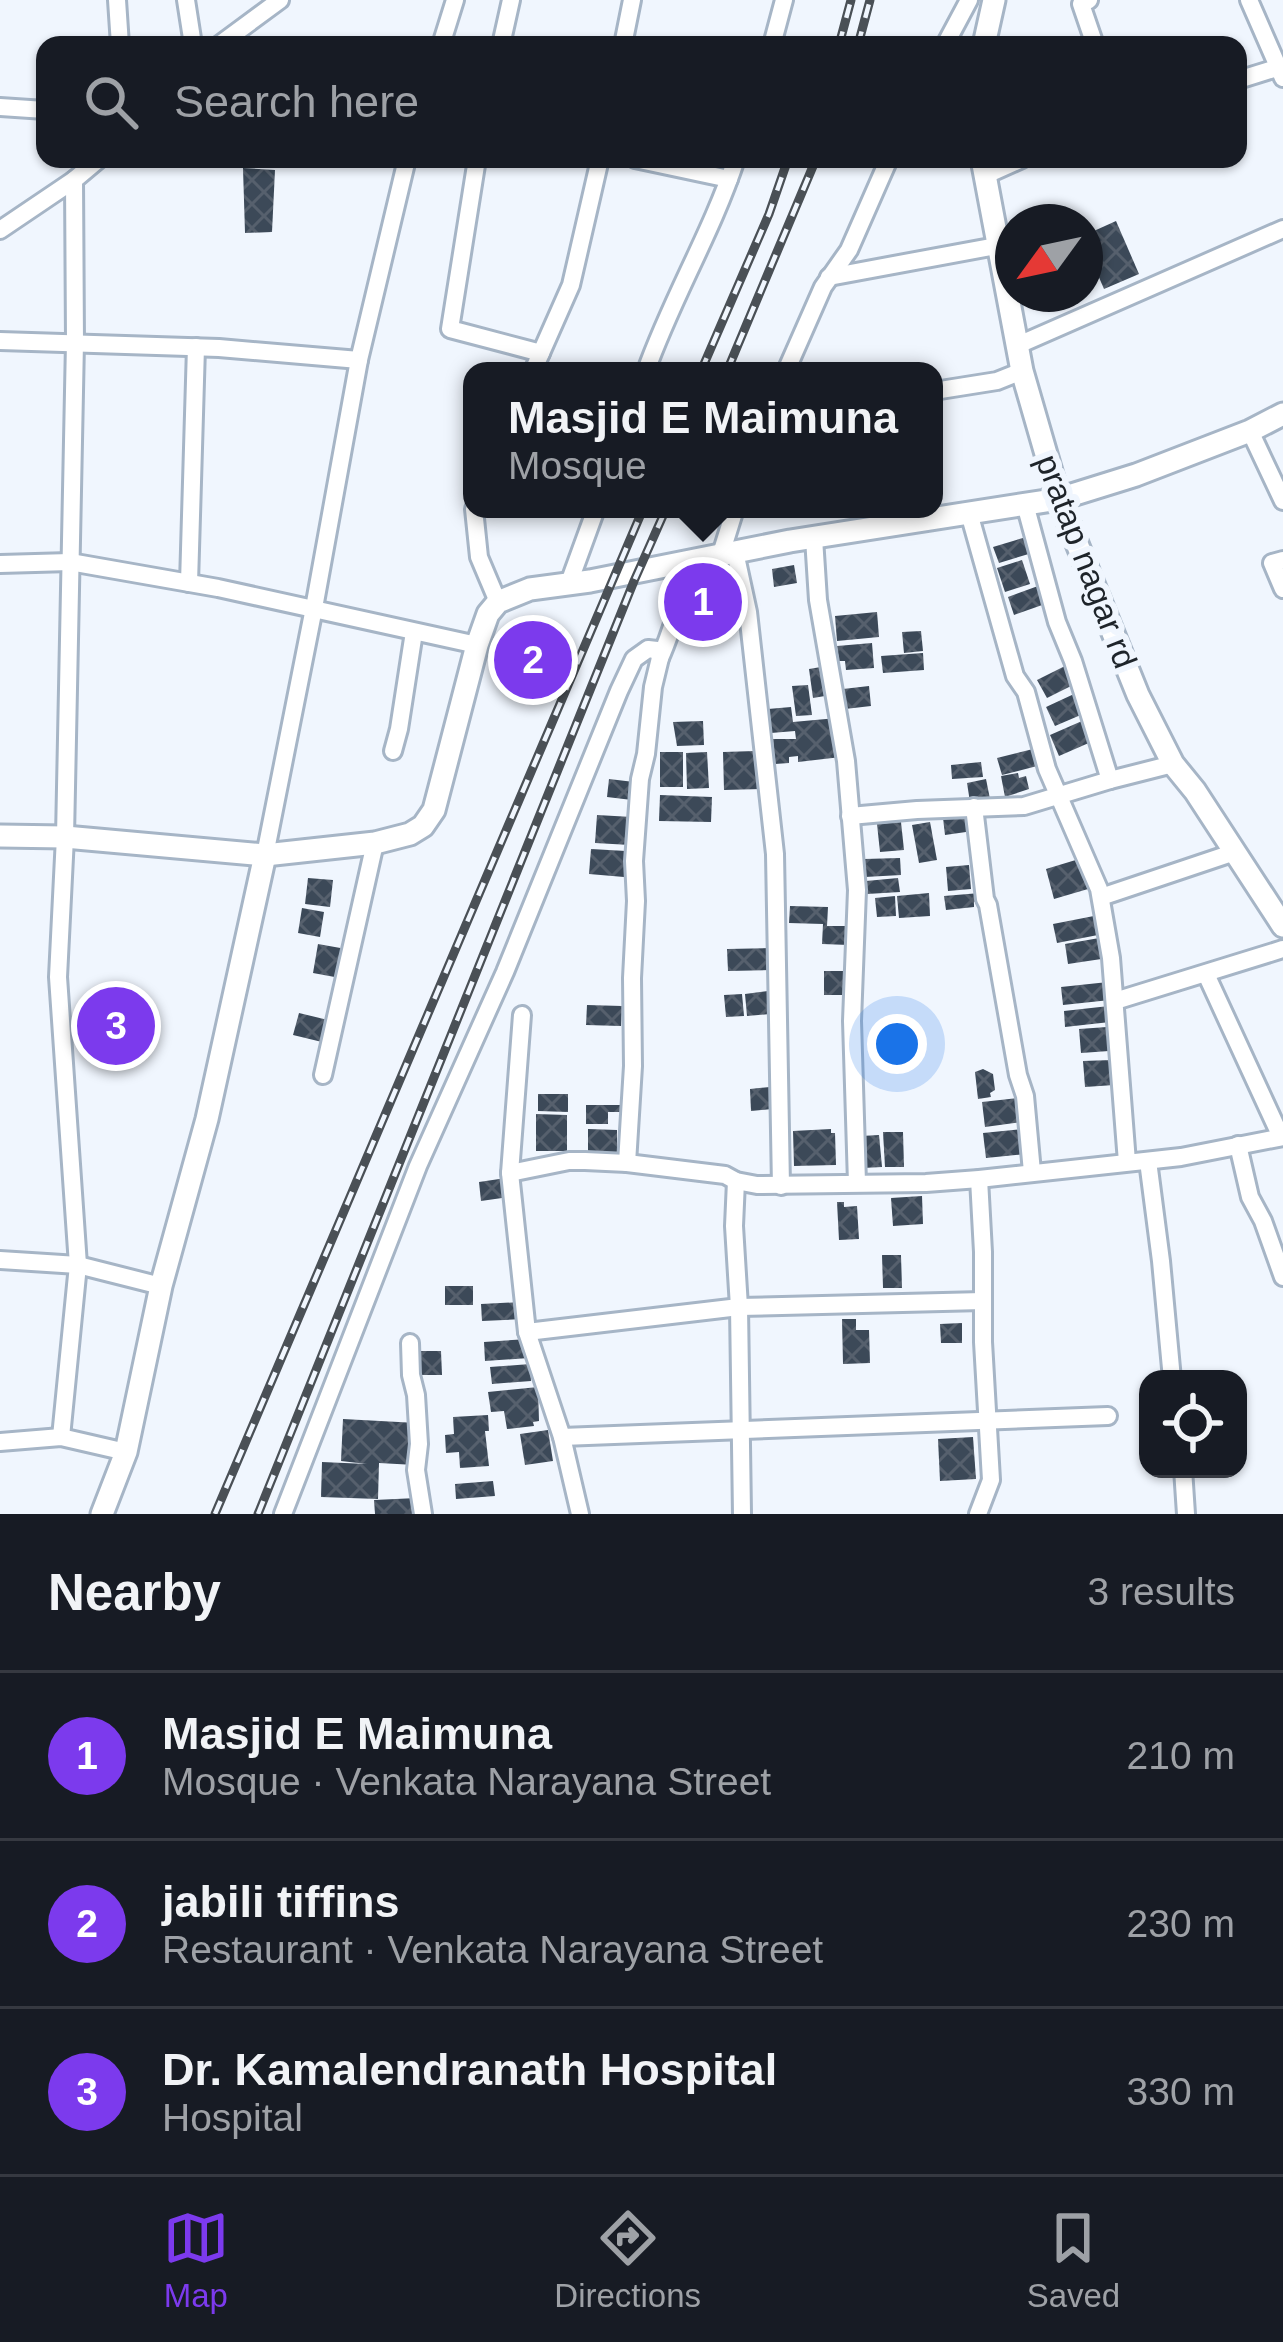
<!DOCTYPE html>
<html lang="en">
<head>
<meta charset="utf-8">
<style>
  :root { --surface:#171b24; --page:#20242c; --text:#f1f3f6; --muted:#9ea1a6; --line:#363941; --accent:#7c3aed }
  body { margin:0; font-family:Helvetica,sans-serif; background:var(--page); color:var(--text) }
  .controls { position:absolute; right:36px; bottom:36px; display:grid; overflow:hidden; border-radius:24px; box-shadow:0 3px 9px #0004 }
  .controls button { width:108px; height:108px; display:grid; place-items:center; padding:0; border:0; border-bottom:3px solid var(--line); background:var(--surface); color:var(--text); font:60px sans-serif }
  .compass { position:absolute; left:995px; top:204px; width:108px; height:108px; border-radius:50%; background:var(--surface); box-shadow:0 3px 9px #0004; rotate:237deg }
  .you { position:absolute; left:897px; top:1044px; width:42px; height:42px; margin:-30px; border:9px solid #fff; border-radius:50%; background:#1a73e8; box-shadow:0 0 0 18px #1a73e833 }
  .badge { display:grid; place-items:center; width:78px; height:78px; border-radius:50%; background:var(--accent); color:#fff; font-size:39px; font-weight:700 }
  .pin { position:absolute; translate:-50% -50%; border:6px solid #fff; box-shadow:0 3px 12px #0006 }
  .popup { position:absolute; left:463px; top:362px; width:480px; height:156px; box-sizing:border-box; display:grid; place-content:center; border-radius:24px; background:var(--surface); filter:drop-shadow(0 3px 9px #0005); font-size:39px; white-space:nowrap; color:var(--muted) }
  .popup b { font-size:45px; color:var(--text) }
  .popup::after { content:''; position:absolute; left:50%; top:100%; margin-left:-24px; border:24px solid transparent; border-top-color:var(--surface) }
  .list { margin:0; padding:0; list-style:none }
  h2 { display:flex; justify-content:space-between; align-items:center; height:156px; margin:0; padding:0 48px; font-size:51px }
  h2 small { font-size:39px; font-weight:400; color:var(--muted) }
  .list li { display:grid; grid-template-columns:78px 1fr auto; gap:36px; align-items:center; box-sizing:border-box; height:168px; padding:0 48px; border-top:3px solid var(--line) }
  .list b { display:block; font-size:45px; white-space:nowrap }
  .list p { margin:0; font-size:39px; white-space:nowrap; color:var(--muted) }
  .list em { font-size:39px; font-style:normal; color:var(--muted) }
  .icon { flex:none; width:66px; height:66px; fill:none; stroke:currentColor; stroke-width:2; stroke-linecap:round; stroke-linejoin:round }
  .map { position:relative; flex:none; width:1283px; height:1514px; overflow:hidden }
  .search { position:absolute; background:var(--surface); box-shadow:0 3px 9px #0004; left:36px; right:36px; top:36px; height:132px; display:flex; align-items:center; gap:30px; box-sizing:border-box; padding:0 42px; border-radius:24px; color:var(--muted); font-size:45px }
  .sheet { height:660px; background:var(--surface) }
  nav { display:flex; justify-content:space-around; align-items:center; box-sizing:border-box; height:168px; border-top:3px solid var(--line); background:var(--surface); font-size:33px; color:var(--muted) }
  nav a { display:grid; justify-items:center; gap:6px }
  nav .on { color:var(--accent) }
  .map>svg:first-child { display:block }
  .building { fill:url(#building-cross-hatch) }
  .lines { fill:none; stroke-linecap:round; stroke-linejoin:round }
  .minor-casing { stroke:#a6b5c6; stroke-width:22 }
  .tertiary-casing { stroke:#a6b5c6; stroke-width:27 }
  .minor { stroke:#fff; stroke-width:16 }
  .tertiary { stroke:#fff; stroke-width:21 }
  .rail-casing { stroke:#4a5056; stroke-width:9 }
  .rail { stroke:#f0f6fe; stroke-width:4.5; stroke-dasharray:14; stroke-linecap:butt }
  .labels { text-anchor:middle; stroke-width:12; stroke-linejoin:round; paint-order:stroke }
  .street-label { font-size:33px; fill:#1e242a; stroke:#f0f6fe }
</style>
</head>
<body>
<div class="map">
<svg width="1283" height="1514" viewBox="0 0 1283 1514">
  <defs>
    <pattern id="building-cross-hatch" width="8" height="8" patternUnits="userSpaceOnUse" patternTransform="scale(3)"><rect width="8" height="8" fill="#3c4958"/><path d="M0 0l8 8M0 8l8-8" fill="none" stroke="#56606d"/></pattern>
  </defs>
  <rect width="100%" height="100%" fill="#f0f6fe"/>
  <g class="building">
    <polygon points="243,168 275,170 272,232 245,233"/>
    <polygon points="1116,221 1139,274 1104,289 1085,245 1085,235"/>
    <polygon points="1026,537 1032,553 999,563 993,547"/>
    <polygon points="1022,560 1030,584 1005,592 997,568"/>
    <polygon points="794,565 797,583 774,587 772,569"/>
    <polygon points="1038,586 1045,604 1014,615 1008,597"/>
    <polygon points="877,612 879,637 837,641 835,616"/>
    <polygon points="921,631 923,651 904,653 902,632"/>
    <polygon points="520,643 554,652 542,677 513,667"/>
    <polygon points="872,643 874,668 846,670 845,661 839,661 837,646"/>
    <polygon points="923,653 924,670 883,673 881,656"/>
    <polygon points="827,666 831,695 813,698 809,669"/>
    <polygon points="1065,666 1075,684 1047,698 1037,680"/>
    <polygon points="808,685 812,715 796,716 792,686"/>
    <polygon points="869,686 871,706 845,709 843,689"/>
    <polygon points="1074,694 1083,714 1055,726 1046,707"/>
    <polygon points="791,707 793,722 837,718 841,757 798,762 798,756 789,757 789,763 775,764 773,739 796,739 795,731 771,733 768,709"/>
    <polygon points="703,721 704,745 677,746 673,722"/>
    <polygon points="1082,721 1091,742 1059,756 1050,735"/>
    <polygon points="1037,748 1041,765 1002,775 997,758"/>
    <polygon points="755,751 756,768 760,768 761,789 724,790 723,752"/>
    <rect x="660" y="752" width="23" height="35"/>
    <polygon points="707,752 709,788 687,789 686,753"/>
    <polygon points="981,762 983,777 952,779 951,765"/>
    <polygon points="1018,773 1019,778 1026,776 1029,789 1005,797 1001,776"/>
    <polygon points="609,779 634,782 632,800 607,797"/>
    <polygon points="986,779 990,799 970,802 967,783"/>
    <polygon points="660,795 712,797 711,822 659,821"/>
    <polygon points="970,814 973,831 945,835 943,818"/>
    <polygon points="597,815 632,817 630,845 595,843"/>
    <polygon points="901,822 904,850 880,852 877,824"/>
    <polygon points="930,822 937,860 919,863 912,825"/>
    <polygon points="591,849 626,851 624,877 589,874"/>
    <polygon points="900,858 901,875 865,877 864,859"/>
    <polygon points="1079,859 1088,889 1054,899 1046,869"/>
    <polygon points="969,865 971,889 948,891 946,867"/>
    <polygon points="308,878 333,880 330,907 305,904"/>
    <polygon points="898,878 900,892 867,894 866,881"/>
    <polygon points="929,893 930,916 899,918 897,896"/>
    <polygon points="980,893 980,898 974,902 974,907 946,910 944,896"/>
    <polygon points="895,896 896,916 877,917 875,898"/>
    <polygon points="790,906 828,907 827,926 850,926 849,945 822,944 823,924 789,923"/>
    <polygon points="302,908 324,912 320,937 298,933"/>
    <polygon points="1099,915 1103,934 1057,943 1053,924"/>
    <polygon points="1105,937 1108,958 1068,964 1065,944"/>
    <polygon points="318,944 346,949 340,978 313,973"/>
    <polygon points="770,948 770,970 728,971 727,949"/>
    <rect x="824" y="971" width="24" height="24"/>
    <polygon points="1108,982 1110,1000 1063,1005 1061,987"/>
    <polygon points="768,991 770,1014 747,1016 745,994"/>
    <polygon points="742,994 744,1016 726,1017 724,995"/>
    <polygon points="587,1005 622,1006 621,1026 586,1025"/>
    <polygon points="1109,1006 1110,1022 1065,1027 1064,1011"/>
    <polygon points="101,1007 131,1008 131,1027 143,1027 142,1048 133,1047 134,1040 100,1039 100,1032 90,1032 91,1016 101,1017"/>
    <polygon points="299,1013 328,1020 322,1042 293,1035"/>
    <polygon points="1107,1027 1109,1051 1081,1053 1079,1029"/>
    <polygon points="1112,1060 1114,1085 1085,1087 1083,1061"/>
    <polygon points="983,1069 993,1074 995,1090 990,1093 991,1097 978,1099 975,1072"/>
    <polygon points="770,1087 772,1109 751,1111 750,1089"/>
    <polygon points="538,1094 568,1094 568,1112 538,1111"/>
    <polygon points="1018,1098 1022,1122 985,1127 982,1102"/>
    <polygon points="586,1105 621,1105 621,1112 608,1112 608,1124 586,1124"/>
    <polygon points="536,1114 567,1115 567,1151 536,1151"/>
    <polygon points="588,1129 617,1130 617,1153 588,1153"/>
    <polygon points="831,1129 831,1133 835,1133 836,1165 794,1166 793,1131"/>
    <polygon points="1023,1129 1026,1154 986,1158 983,1133"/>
    <polygon points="883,1132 903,1132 904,1167 885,1167"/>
    <polygon points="879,1135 882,1167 863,1168 861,1136"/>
    <polygon points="506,1178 509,1197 481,1201 479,1182"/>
    <polygon points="922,1196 923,1224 893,1226 891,1198"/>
    <polygon points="837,1202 844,1202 844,1207 857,1206 859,1239 839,1240"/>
    <polygon points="882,1255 901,1255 902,1288 883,1288"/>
    <rect x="445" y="1286" width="28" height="19"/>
    <polygon points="522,1302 523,1319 482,1321 481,1304"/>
    <polygon points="842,1319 856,1319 856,1330 869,1330 870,1363 843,1364"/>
    <polygon points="962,1323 962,1343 941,1343 940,1324"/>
    <polygon points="528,1339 529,1358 485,1361 484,1342"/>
    <polygon points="417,1351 441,1351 442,1375 418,1375"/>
    <polygon points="530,1364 531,1381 492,1384 490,1367"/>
    <polygon points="538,1387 539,1421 533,1422 534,1426 507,1429 504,1411 491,1412 488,1392"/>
    <polygon points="488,1415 489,1431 485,1431 489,1466 460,1468 459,1452 446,1453 445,1435 454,1434 453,1417"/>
    <polygon points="343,1419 417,1423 415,1465 379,1463 378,1499 321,1497 322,1462 367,1464 341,1461"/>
    <polygon points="548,1430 553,1461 525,1465 520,1434"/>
    <polygon points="973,1437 976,1479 940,1481 938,1439"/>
    <polygon points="493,1481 495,1496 456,1499 455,1484"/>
    <polygon points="417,1498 418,1514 375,1514 374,1500"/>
  </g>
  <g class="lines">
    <g class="minor-casing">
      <g id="minor">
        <polyline points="117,0 120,45"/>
        <polyline points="186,0 193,45"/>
        <polyline points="1089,0 1081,4 1095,45"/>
        <polyline points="1249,0 1283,78"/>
        <polyline points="219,45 280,0"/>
        <polyline points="441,45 455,0"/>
        <polyline points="501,45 511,0"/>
        <polyline points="623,45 632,0"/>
        <polyline points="772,45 784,0"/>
        <polyline points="945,45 969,0"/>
        <polyline points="1238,80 1283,66"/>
        <polyline points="0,107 45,110"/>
        <polyline points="477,159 450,329 541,353"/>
        <polyline points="635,159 729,179"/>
        <polyline points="984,176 1022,159"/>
        <polyline points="0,230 74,180"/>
        <polyline points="829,277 996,246"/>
        <polyline points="0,341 219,348 359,360"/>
        <polyline points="1016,346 1283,229"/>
        <polyline points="533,371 571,285 600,159"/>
        <path d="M646,371C672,298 712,232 736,159"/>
        <polyline points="786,371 823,287 849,250 889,159"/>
        <polyline points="934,391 997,381 1022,371"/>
        <polyline points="1250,431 1283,501"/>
        <polyline points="474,509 479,557 498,602"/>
        <polyline points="969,513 1015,676 1026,692 1047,769 1099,889 1111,958 1127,1162"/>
        <polyline points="814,538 818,600 846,761 857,890 852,1021 857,1183"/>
        <polyline points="735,552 748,612 775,854 781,1186"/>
        <polyline points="721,554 735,509"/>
        <polyline points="1283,560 1272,563 1283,589"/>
        <polyline points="0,564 70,562 218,588 477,645"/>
        <polyline points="189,583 196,347"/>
        <polyline points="569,583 596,509"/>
        <path d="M660,658C669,639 673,620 682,601C689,586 700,573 707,557"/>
        <polyline points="393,751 399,729 414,632"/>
        <polyline points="1110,780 1173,764"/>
        <polyline points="974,807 985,899 988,905 1018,1075 1025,1096 1032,1172"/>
        <polyline points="850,816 917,810 1024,806 1110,780 1073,661 1057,622 1025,504"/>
        <polyline points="265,855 314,608 359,360 407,159"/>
        <polyline points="1101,897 1235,852"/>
        <polyline points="1206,974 1281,1137"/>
        <polyline points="1115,1001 1283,949"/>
        <polyline points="522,1015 510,1173 527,1332 562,1437 580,1514"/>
        <polyline points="323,1075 375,843"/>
        <polyline points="1238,1145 1250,1197 1263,1221 1283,1277"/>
        <polyline points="1148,1161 1161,1261 1172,1379"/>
        <polyline points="510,1173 569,1161 585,1161 627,1163 725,1175 736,1181 757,1185 926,1183 979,1179 1181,1157 1283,1137"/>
        <polyline points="736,1181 734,1226 739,1307 742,1514"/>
        <polyline points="0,1260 78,1265 161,1286"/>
        <polyline points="527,1332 739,1307 983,1301"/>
        <polyline points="410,1343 411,1375 416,1395 419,1444 416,1470 423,1514"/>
        <polyline points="61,1437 78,1265 58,977 65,837 75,342 74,180 99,159"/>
        <polyline points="562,1437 1108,1416"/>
        <polyline points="0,1442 61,1437 126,1452"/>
        <polyline points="1183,1469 1186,1514"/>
        <polyline points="283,1514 418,1166 505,972 619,691 634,659 648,649 657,650 660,658 653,687 646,754 640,779 634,861 636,901 632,978 633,1066 627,1163"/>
        <polyline points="978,1514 991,1480 983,1342 983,1252 979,1179"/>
      </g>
    </g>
    <g class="tertiary-casing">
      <g id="tertiary">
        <polyline points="984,45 994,0"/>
        <polyline points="982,159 1022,371 1059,499 1138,695 1173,764 1195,791 1283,926"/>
        <polyline points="0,836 65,837 265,855 375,843 410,834 423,826 434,810 477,645 488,614 498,602 530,589 590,581 790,541 1059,499 1136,475 1250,431 1283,414"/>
        <polyline points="102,1514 126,1452 161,1286 207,1119 265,855"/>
      </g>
    </g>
    <use href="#minor" class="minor"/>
    <use href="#tertiary" class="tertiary"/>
    <g class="rail-casing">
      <g id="rail">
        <polyline points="839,45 851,0"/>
        <polyline points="858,45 870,0"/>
        <polyline points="701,371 769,214 788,159"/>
        <polyline points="727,371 816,159"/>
        <polyline points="215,1514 643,509"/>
        <polyline points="258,1514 634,581 666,509"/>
      </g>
    </g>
    <use href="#rail" class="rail"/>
  </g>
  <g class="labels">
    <g class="street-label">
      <text transform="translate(1087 561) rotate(69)" y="12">pratap nagar rd</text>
    </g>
  </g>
</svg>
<div class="controls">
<button><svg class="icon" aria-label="locate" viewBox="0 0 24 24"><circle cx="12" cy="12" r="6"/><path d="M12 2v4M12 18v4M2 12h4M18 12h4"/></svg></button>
</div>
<svg class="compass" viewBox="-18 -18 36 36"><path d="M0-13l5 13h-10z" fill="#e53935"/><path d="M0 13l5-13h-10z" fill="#9ea1a6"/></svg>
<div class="you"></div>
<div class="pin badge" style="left:703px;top:602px">1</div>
<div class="popup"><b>Masjid E Maimuna</b>Mosque</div>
<div class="pin badge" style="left:533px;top:660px">2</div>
<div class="pin badge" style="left:116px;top:1026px">3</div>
<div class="search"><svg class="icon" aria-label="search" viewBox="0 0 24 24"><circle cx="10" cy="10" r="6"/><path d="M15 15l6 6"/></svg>Search here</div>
</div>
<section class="sheet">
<h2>Nearby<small>3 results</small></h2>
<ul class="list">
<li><span class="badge">1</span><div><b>Masjid E Maimuna</b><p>Mosque · Venkata Narayana Street</p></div><em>210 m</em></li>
<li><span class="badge">2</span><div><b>jabili tiffins</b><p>Restaurant · Venkata Narayana Street</p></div><em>230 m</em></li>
<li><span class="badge">3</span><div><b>Dr. Kamalendranath Hospital</b><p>Hospital</p></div><em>330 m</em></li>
</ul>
</section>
<nav>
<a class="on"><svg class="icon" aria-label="map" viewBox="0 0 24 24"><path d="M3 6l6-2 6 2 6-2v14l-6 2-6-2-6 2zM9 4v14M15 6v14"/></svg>Map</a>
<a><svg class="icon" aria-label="directions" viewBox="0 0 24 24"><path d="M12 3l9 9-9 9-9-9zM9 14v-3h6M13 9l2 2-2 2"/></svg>Directions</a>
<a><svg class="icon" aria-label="saved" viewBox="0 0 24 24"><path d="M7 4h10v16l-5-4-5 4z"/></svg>Saved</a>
</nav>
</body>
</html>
